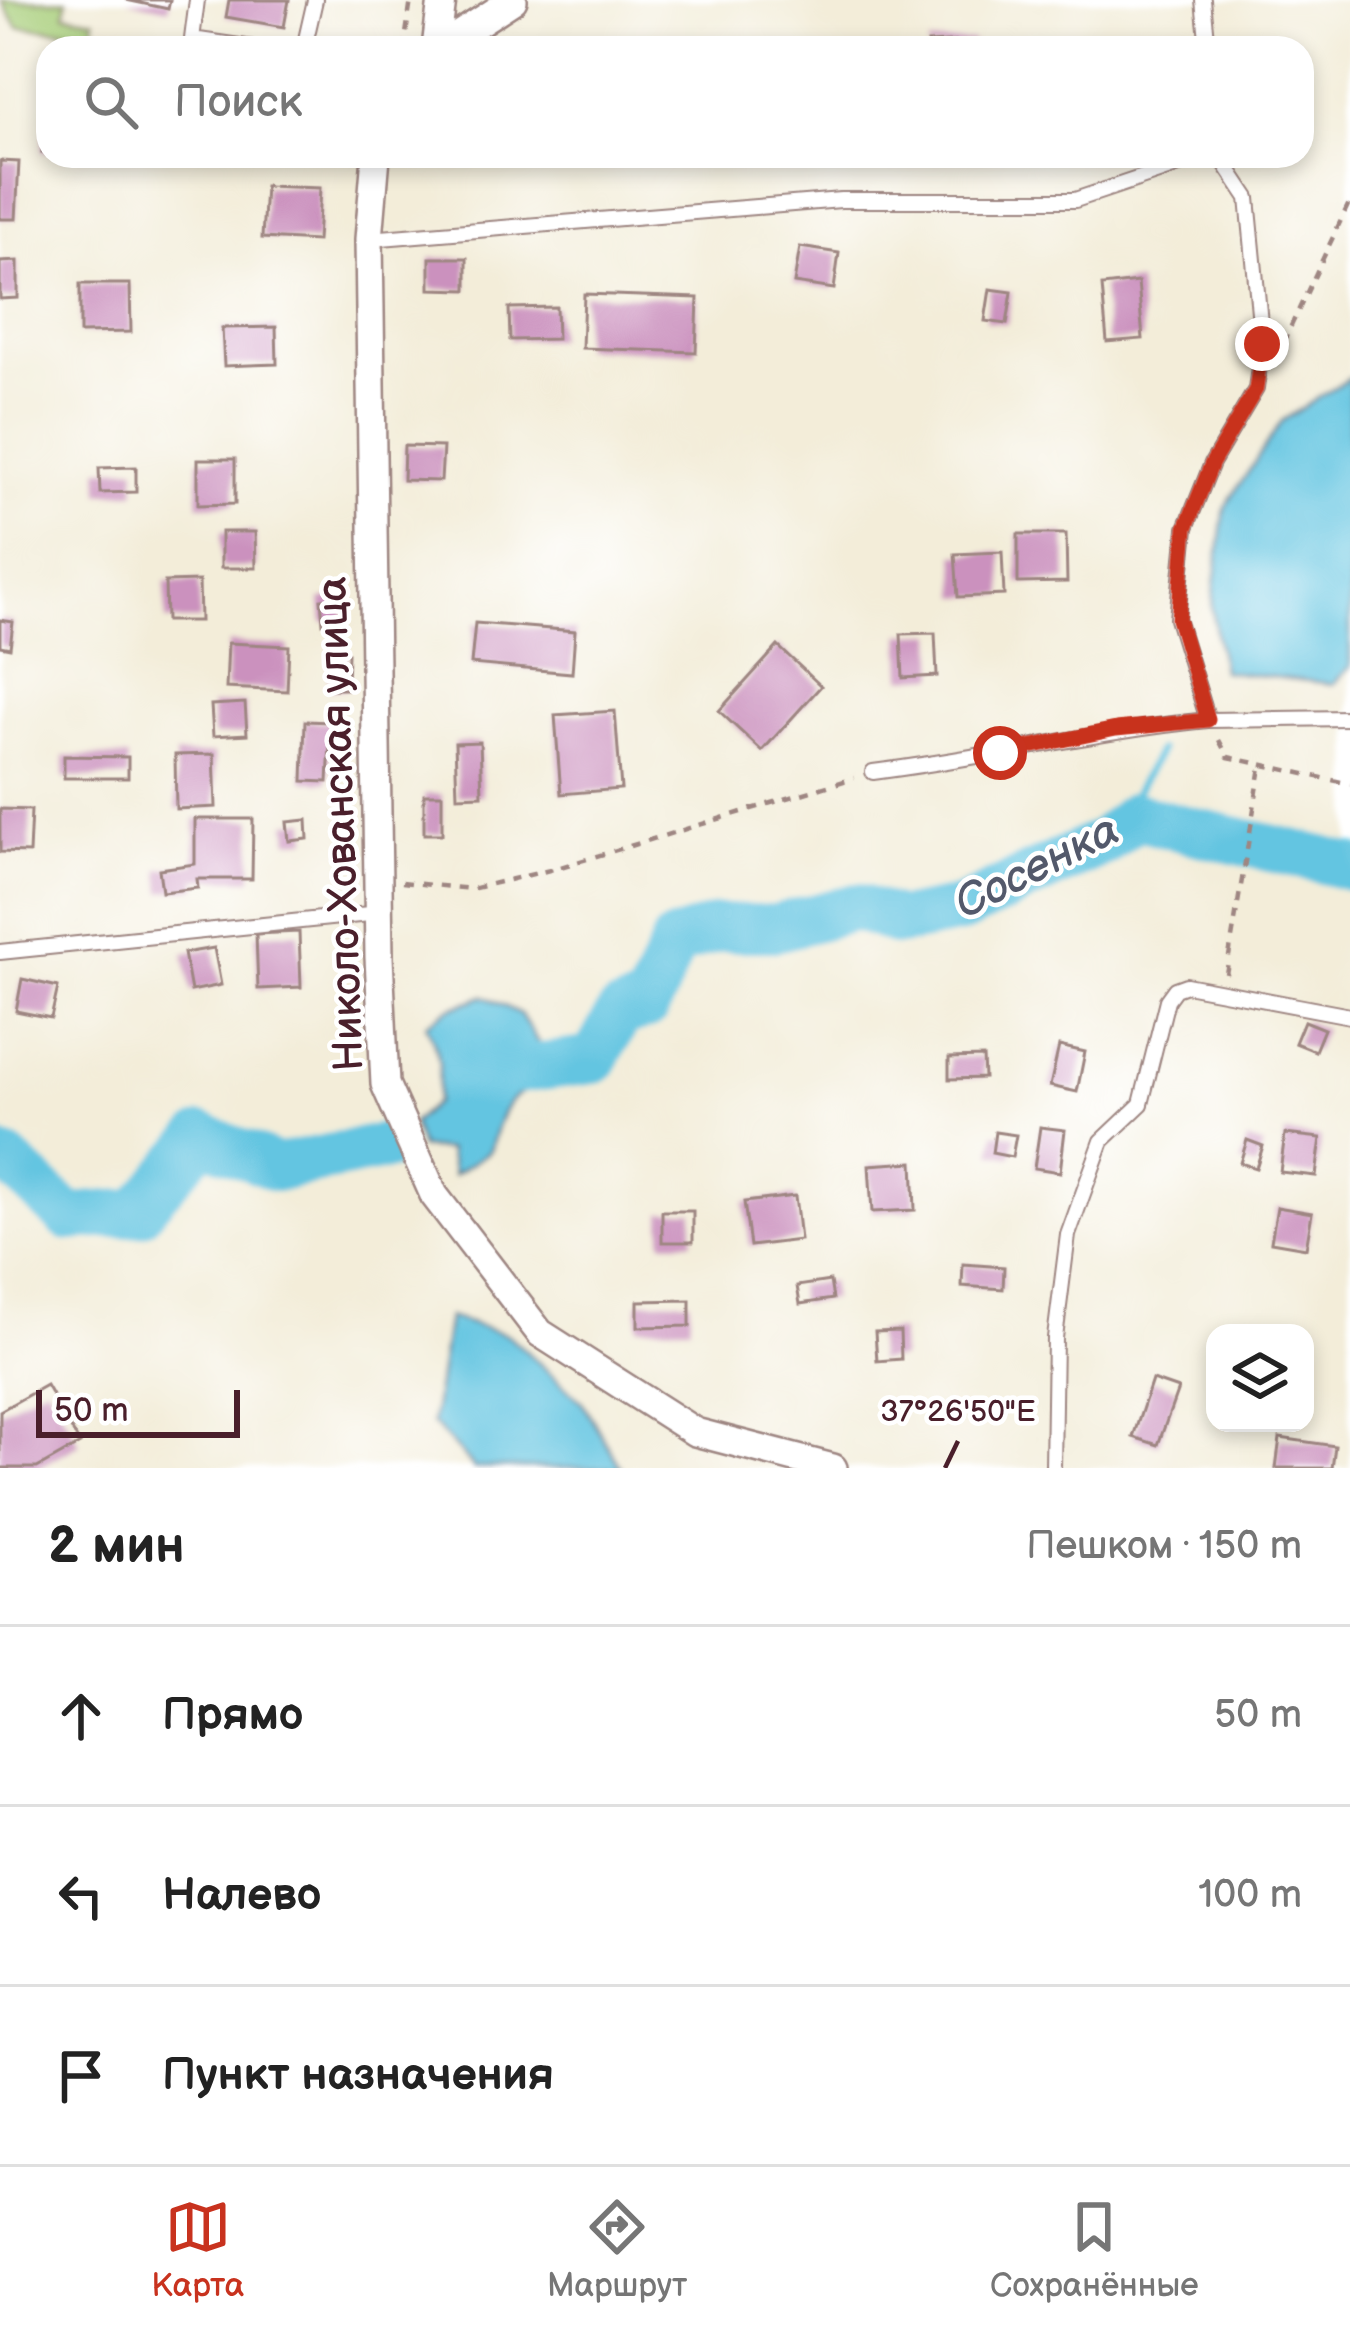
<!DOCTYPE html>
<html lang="ru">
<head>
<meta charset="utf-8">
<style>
  :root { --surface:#fff; --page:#f2f2f2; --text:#222; --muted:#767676; --line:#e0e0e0; --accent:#c8321e }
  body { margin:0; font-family:"Balsamiq Sans",sans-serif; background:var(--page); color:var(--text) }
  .controls { position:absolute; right:36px; bottom:36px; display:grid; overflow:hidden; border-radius:24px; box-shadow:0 6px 18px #0003 }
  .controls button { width:108px; height:108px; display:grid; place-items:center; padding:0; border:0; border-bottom:3px solid var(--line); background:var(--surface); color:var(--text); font:60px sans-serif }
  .scale { position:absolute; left:36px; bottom:30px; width:204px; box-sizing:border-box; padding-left:12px; border:6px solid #4a1f2b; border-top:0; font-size:33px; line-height:42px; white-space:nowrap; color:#4a1f2b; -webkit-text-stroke:9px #fff; paint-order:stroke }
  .stop { position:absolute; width:36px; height:36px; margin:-27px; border:9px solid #c8321e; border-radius:50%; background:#fff }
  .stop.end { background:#c8321e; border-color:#fff; box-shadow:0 3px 12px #0008 }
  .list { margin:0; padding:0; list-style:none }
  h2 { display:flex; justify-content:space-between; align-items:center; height:156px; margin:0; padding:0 48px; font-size:51px }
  h2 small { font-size:39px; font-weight:400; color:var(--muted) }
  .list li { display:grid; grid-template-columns:78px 1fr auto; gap:36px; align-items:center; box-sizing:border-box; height:180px; padding:0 48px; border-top:3px solid var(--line) }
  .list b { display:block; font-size:45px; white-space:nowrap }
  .list em { font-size:39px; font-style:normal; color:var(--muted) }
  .icon { flex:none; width:66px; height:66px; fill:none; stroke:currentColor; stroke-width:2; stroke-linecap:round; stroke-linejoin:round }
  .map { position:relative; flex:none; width:1350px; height:1468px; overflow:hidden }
  .search { position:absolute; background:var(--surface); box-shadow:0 6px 18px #0003; left:36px; right:36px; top:36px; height:132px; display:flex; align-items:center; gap:30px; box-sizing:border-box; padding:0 42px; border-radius:36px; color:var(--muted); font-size:45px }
  .sheet { height:696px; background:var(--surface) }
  nav { display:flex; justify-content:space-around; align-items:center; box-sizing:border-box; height:168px; border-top:3px solid var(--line); background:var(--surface); font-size:33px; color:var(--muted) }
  nav a { display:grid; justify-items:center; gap:6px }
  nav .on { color:var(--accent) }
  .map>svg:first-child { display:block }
  .green { fill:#a7ce79; stroke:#787652; stroke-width:3 }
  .water { fill:#63c5e1; stroke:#567286; stroke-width:3 }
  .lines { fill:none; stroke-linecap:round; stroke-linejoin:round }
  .stream { stroke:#63c5e1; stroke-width:8 }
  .river { stroke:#63c5e1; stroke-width:48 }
  .building { fill:#cb91be }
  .service-casing { stroke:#9e8682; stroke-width:18 }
  .minor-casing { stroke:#9e8682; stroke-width:32 }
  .path { stroke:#9e8682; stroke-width:4.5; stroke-dasharray:9 9; stroke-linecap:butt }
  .service { stroke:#fff; stroke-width:14 }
  .minor { stroke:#fff; stroke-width:27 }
  .route { stroke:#c8321e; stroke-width:15 }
  .ticks { fill:none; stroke:#4a1f2b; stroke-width:4.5 }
  .labels { text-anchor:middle; stroke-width:9; stroke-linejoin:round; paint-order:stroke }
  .street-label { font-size:42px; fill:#4a1f2b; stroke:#fff }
  .water-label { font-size:45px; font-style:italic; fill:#53596b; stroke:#fff }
  .ticks-label { font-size:30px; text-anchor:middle; fill:#4a1f2b; stroke:#fff; stroke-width:9; stroke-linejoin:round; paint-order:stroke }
</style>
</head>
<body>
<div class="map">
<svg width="1350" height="1468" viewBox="0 0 1350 1468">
  <rect width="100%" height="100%" fill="#fff"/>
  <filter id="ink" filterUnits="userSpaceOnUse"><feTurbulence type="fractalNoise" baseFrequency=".00833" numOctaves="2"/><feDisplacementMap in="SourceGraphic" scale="24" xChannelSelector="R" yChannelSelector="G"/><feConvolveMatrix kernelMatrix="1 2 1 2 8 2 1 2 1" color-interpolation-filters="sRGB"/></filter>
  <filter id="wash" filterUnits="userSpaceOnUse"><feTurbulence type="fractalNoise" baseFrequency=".004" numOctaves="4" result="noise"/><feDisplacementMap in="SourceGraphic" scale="48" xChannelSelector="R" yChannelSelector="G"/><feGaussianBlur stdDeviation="2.7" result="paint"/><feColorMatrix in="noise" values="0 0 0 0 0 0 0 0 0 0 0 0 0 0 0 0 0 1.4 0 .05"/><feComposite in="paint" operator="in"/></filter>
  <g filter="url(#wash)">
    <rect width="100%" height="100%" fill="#f3edd9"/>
    <polygon class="green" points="1,0 67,0 65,14 94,19 94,32 18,27"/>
    <g class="water">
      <polygon points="1350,378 1350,667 1333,684 1222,671 1212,607 1225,507 1282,421"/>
      <path d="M484,996L520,1014L544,1052L554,1078C506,1095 503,1104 490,1151L453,1175L448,1150L420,1148L412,1123L436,1102C441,1064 442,1060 426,1024L448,1009Z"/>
      <polygon points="448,1317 508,1335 582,1402 621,1468 474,1468 432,1423"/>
    </g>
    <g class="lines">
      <polyline class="stream" points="1135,816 1135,793 1159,751"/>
      <g class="river">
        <path d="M487,1074L594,1060L619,1015L647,1005L674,943L718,928H775L856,907L899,922L961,910L1103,842L1135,816C1206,836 1278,848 1350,867"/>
        <polyline points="0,1158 7,1160 69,1217 138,1212 203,1137 277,1168 389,1146"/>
      </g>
    </g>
    <g id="blocks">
      <g class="building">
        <polygon points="126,0 170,0 168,9"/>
        <polygon points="229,0 289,0 284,27 226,17"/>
        <polygon points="973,41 974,48 928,48 928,43"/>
        <polygon points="45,110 48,110 48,152 42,152"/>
        <polygon points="0,161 19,162 16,219 0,219"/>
        <polygon points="265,186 320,188 317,241 262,238"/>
        <polygon points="800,247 839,253 834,289 794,283"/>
        <polygon points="430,258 467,258 467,290 430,289"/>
        <polygon points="18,261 18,298 0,299 0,262"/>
        <polygon points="1138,282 1143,339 1107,342 1102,286"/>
        <polygon points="80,284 130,284 131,332 80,333"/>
        <polygon points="990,289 1012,292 1007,324 985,321"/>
        <polygon points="584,294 698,298 696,352 582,348"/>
        <polygon points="556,307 557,339 510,340 509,308"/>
        <polygon points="276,327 277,364 224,366 222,328"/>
        <polygon points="404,446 443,447 441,481 403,480"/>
        <polygon points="198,459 235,459 235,504 198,505"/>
        <polygon points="136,467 136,492 100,493 99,468"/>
        <polygon points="221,532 255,532 256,568 221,568"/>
        <polygon points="1018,534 1066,534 1067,582 1018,583"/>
        <polygon points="1002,552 1004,595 958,597 955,554"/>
        <polygon points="199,581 200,621 166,621 165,582"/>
        <polygon points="342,597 344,621 323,623 321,599"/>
        <polygon points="0,620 13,622 10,648 0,646"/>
        <polygon points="475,623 575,631 572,673 471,664"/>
        <polygon points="935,633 937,676 903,678 901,634"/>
        <polygon points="228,643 289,646 287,691 226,688"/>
        <polygon points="778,646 821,686 762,751 719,711"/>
        <polygon points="330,652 348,653 347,689 329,689"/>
        <polygon points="245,703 247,734 213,736 211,705"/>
        <polygon points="615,711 621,789 561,794 555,715"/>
        <polygon points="305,721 331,722 328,782 303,781"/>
        <polygon points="480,742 482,795 457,796 455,743"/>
        <polygon points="214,754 216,807 176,809 175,755"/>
        <polygon points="64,756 128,757 128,778 64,778"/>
        <rect x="424" y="794" width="18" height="40"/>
        <polygon points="0,809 31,810 29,853 0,852"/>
        <polygon points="195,819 253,819 252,879 197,879 198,888 162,892 159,869 195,864"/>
        <polygon points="307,820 308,839 289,841 287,822"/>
        <polygon points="299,932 301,987 258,989 256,934"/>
        <polygon points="214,948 221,985 191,991 184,953"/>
        <polygon points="22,979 58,987 51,1018 16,1011"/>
        <polygon points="1304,1021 1324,1029 1315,1051 1295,1043"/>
        <polygon points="1059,1046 1085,1052 1077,1092 1050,1086"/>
        <polygon points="983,1057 984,1078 949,1079 949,1058"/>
        <polygon points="1040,1127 1065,1130 1060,1172 1034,1168"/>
        <polygon points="995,1132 1016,1135 1012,1157 992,1153"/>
        <polygon points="1285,1134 1321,1138 1316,1176 1280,1172"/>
        <polygon points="1247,1140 1263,1146 1256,1168 1240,1163"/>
        <polygon points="913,1162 915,1210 872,1212 869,1165"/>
        <polygon points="795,1196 800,1240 750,1246 744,1202"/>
        <polygon points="1277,1207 1312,1213 1306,1248 1271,1242"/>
        <rect x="662" y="1211" width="31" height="31"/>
        <polygon points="963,1264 1004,1267 1003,1289 962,1286"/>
        <polygon points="830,1281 833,1299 800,1304 797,1286"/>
        <polygon points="690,1300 690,1326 638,1327 638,1301"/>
        <polygon points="900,1331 901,1359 877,1361 875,1332"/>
        <polygon points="1152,1380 1178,1389 1158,1445 1133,1437"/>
        <polygon points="46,1385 80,1444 37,1468 0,1468 0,1411"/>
        <polygon points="1280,1438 1335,1446 1332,1468 1276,1468"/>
      </g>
    </g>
  </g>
  <g filter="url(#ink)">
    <use href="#blocks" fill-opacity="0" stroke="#9e8682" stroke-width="3"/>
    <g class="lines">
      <g class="service-casing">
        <g id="service">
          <polyline points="197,0 192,39 253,48"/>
          <polyline points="1203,0 1208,48"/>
          <polyline points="304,48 315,0"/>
          <polyline points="1220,156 1248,198 1262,344 1256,389 1212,463 1186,528 1177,619 1208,720 1350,718"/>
          <polyline points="369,239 841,200 1075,200 1206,156"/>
          <path d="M873,772C986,758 1096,731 1208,720"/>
          <polyline points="0,952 379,913"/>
          <polyline points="1053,1468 1055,1338 1068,1235 1102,1141 1141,1104 1167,1000 1175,989 1186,985 1350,1016"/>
        </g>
      </g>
      <g class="minor-casing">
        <g id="minor">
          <polyline points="436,48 442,0"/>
          <polyline points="439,48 513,0"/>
          <polyline points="376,156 369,239 379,957 385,1084 434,1195 540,1333 695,1432 833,1468"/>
        </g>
      </g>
      <g class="path">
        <polyline points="399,48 405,41 411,0"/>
        <polyline points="1283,343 1350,201"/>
        <polyline points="1219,740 1228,757 1350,784"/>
        <polyline points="402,882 471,889 554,869 854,778"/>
        <polyline points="1226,974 1261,767"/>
      </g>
      <use href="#service" class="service"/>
      <use href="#minor" class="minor"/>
    </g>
  </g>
  <g class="lines" filter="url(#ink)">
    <polyline class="route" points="1000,753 1116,729 1208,720 1178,619 1186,528 1212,463 1256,389 1262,344"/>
  </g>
  <path class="ticks" d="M945,1468L958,1441"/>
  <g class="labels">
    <g class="street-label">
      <text transform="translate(339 824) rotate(-92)" y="15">Николо-Хованская улица</text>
    </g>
    <g class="water-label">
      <text transform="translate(1036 865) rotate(-27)" y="16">Сосенка</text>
    </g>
  </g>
  <g class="ticks-label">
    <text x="958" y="1421">37°26'50"E</text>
  </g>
</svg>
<div class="controls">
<button><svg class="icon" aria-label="layers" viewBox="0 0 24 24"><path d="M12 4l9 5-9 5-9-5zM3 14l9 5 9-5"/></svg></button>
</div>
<div class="scale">50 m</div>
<div class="stop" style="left:1000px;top:753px"></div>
<div class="stop end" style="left:1262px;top:344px"></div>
<div class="search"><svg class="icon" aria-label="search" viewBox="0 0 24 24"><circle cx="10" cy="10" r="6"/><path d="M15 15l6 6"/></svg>Поиск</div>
</div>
<section class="sheet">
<h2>2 мин<small>Пешком · 150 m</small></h2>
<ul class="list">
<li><svg class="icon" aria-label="ahead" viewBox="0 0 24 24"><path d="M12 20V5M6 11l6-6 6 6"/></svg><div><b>Прямо</b></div><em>50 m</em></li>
<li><svg class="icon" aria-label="left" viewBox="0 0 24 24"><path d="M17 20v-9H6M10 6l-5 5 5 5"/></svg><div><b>Налево</b></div><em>100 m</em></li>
<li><svg class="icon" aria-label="arrive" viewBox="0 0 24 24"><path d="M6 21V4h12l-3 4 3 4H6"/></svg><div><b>Пункт назначения</b></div></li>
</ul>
</section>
<nav>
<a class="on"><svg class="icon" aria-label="map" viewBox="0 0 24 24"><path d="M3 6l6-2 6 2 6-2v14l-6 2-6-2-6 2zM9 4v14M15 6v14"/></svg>Карта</a>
<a><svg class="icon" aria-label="directions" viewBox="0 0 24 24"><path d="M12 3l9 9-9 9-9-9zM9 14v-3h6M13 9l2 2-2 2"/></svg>Маршрут</a>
<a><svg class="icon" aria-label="saved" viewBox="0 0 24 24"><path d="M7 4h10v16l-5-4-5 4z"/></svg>Сохранённые</a>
</nav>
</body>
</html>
